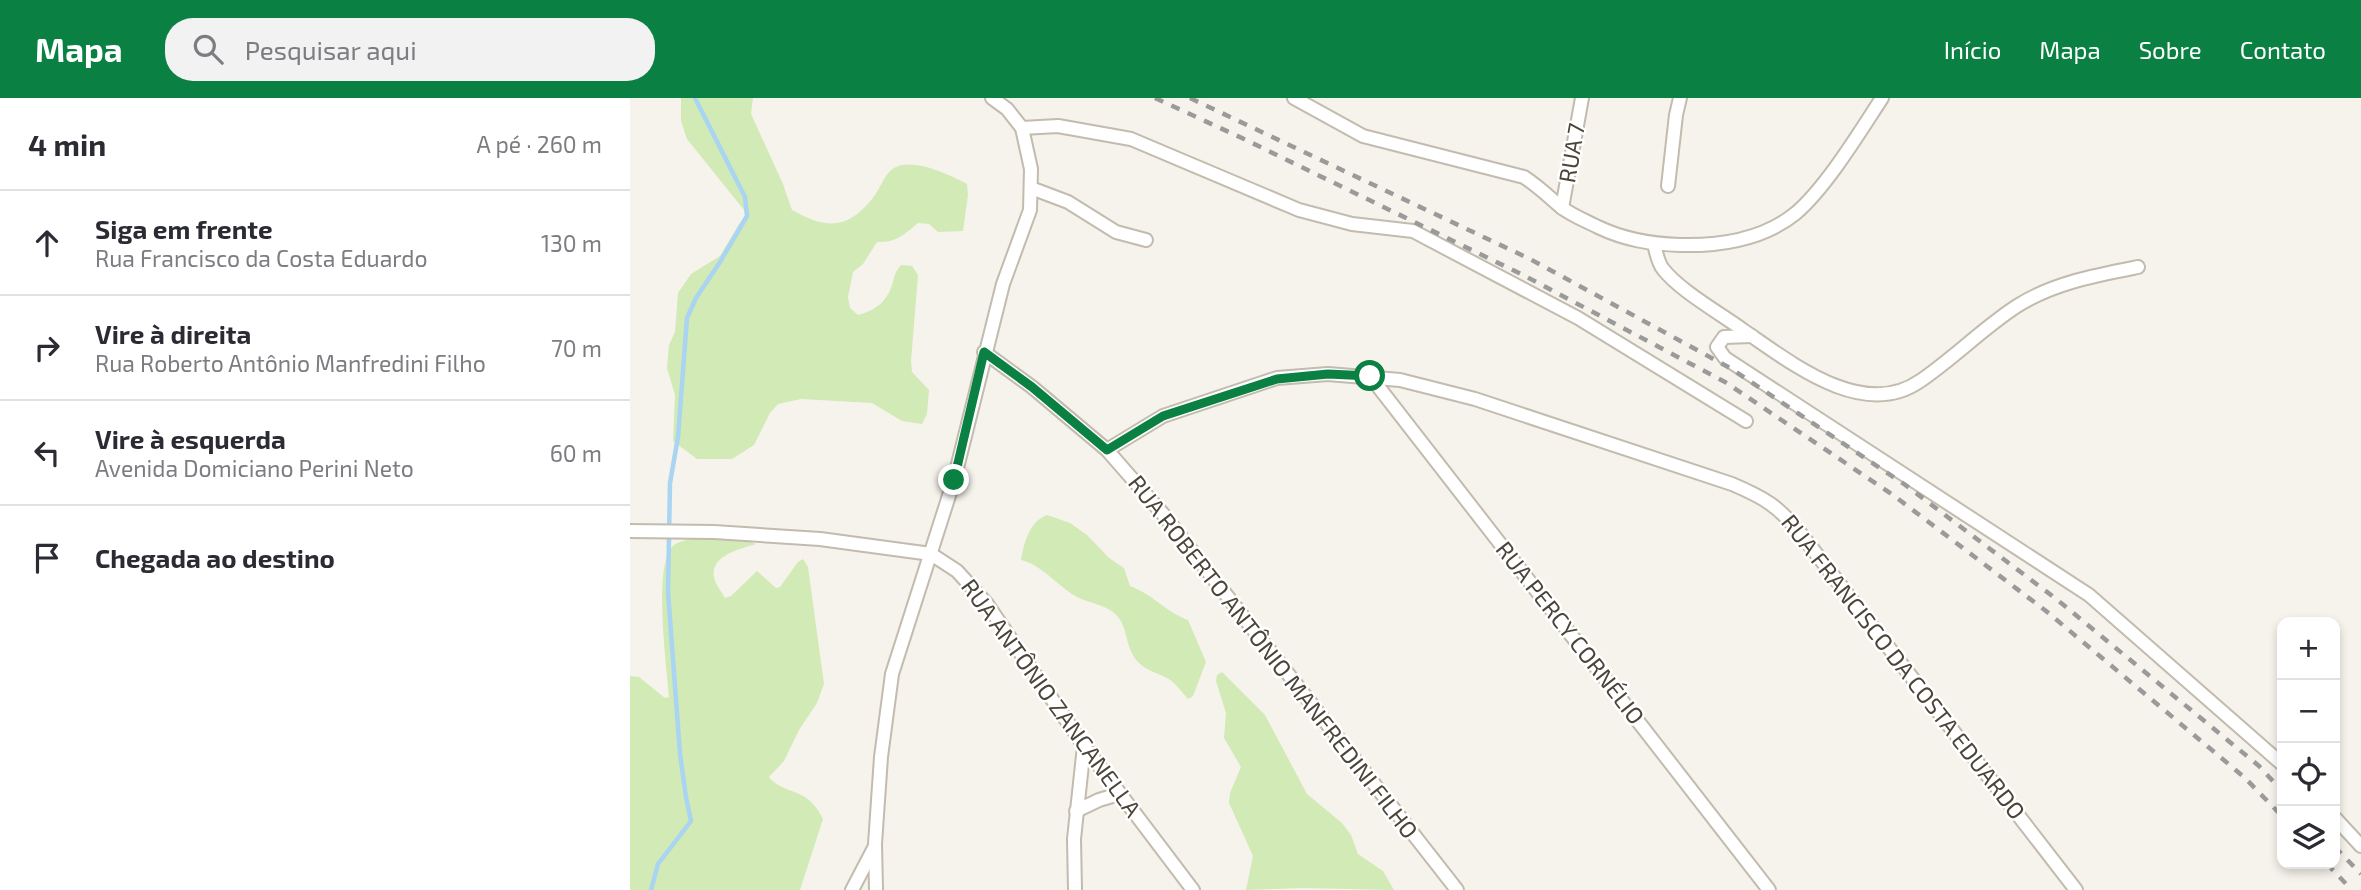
<!DOCTYPE html>
<html lang="pt">
<head>
<meta charset="utf-8">
<style>
  :root { --surface:#fff; --page:#f2f2f3; --text:#2b2b33; --muted:#7c7c81; --line:#e1e1e2; --accent:#0b8043 }
  body { margin:0; font-family:"Exo 2",sans-serif; background:var(--page); color:var(--text) }
  .controls { position:absolute; right:21px; bottom:21px; display:grid; overflow:hidden; border-radius:14px; box-shadow:0 4px 10px #0003 }
  .controls button { width:63px; height:63px; display:grid; place-items:center; padding:0; border:0; border-bottom:2px solid var(--line); background:var(--surface); color:var(--text); font:35px sans-serif }
  .stop { position:absolute; width:21px; height:21px; margin:-16px; border:5px solid #0b8043; border-radius:50%; background:#fff }
  .stop.end { background:#0b8043; border-color:#fff; box-shadow:0 2px 7px #0008 }
  .list { margin:0; padding:0; list-style:none }
  h2 { display:flex; justify-content:space-between; align-items:center; height:91px; margin:0; padding:0 28px; font-size:30px }
  h2 small { font-size:23px; font-weight:400; color:var(--muted) }
  .list li { display:grid; grid-template-columns:46px 1fr auto; gap:21px; align-items:center; box-sizing:border-box; height:105px; padding:0 28px; border-top:2px solid var(--line) }
  .list b { display:block; font-size:26px; white-space:nowrap }
  .list p { margin:0; font-size:23px; white-space:nowrap; color:var(--muted) }
  .list em { font-size:23px; font-style:normal; color:var(--muted) }
  .icon { flex:none; width:38px; height:38px; fill:none; stroke:currentColor; stroke-width:2; stroke-linecap:round; stroke-linejoin:round }
  .map { position:relative; flex:none; width:1731px; height:792px; overflow:hidden }
  header { display:flex; align-items:center; gap:42px; box-sizing:border-box; height:98px; padding:0 35px; background:var(--accent); color:#fff }
  header strong { font-size:33px }
  nav { display:flex; gap:38px; margin-inline-start:auto; font-size:24px }
  .search { width:490px; height:63px; background:var(--page); display:flex; align-items:center; gap:18px; box-sizing:border-box; padding:0 24px; border-radius:28px; color:var(--muted); font-size:26px }
  main { display:flex }
  aside { flex:1; background:var(--surface) }
  .map>svg:first-child { display:block }
  .green { fill:#d2eab5 }
  .lines { fill:none; stroke-linecap:round; stroke-linejoin:round }
  .stream { stroke:#a9d4f2; stroke-width:4.5 }
  .street-casing { stroke:#c2bbae; stroke-width:16 }
  .street { stroke:#fff; stroke-width:12 }
  .rail { stroke:#9a9a9a; stroke-width:4.5; stroke-dasharray:9 9; stroke-linecap:butt }
  .route { stroke:#0b8043; stroke-width:9 }
  .labels { text-anchor:middle; stroke-width:5; stroke-linejoin:round; paint-order:stroke }
  .street-label { font-size:23px; fill:#4b4439; stroke:#fff }
</style>
</head>
<body>
<header>
<strong>Mapa</strong>
<div class="search"><svg class="icon" aria-label="search" viewBox="0 0 24 24"><circle cx="10" cy="10" r="6"/><path d="M15 15l6 6"/></svg>Pesquisar aqui</div>
<nav><a>Início</a><a>Mapa</a><a>Sobre</a><a>Contato</a></nav>
</header>
<main>
<aside>
<h2>4 min<small>A pé · 260 m</small></h2>
<ul class="list">
<li><svg class="icon" aria-label="ahead" viewBox="0 0 24 24"><path d="M12 20V5M6 11l6-6 6 6"/></svg><div><b>Siga em frente</b><p>Rua Francisco da Costa Eduardo</p></div><em>130 m</em></li>
<li><svg class="icon" aria-label="right" viewBox="0 0 24 24"><path d="M7 20v-9h11M14 6l5 5-5 5"/></svg><div><b>Vire à direita</b><p>Rua Roberto Antônio Manfredini Filho</p></div><em>70 m</em></li>
<li><svg class="icon" aria-label="left" viewBox="0 0 24 24"><path d="M17 20v-9H6M10 6l-5 5 5 5"/></svg><div><b>Vire à esquerda</b><p>Avenida Domiciano Perini Neto</p></div><em>60 m</em></li>
<li><svg class="icon" aria-label="arrive" viewBox="0 0 24 24"><path d="M6 21V4h12l-3 4 3 4H6"/></svg><div><b>Chegada ao destino</b></div></li>
</ul>
</aside>
<div class="map">
<svg width="1731" height="792" viewBox="0 0 1731 792">
  <rect width="100%" height="100%" fill="#f6f3ec"/>
  <g class="green">
    <path d="M51,0H123L121,16L153,86L162,112C196,131 217,132 242,101C250,92 254,76 264,70C283,59 320,77 337,86L338,97L333,133L308,134L299,126L288,125C274,137 265,145 247,144L233,166L223,174L218,199L220,210L228,217C244,213 257,204 262,187C265,178 264,175 271,167L282,168L288,177L281,263L282,274L299,292L297,316L292,326L272,323L242,305L171,301L148,306L140,315L124,347L102,361H67L43,343L45,297L37,270L39,247L45,234L48,195L61,176L90,158L109,126L118,117L57,41L51,23Z"/>
    <path d="M417,417L440,425L457,437L479,460L494,470L500,488C524,497 534,513 558,522L576,564L563,598L558,601C552,594 546,586 539,581C528,575 516,573 507,563C494,548 499,527 484,515C475,507 460,505 449,500C429,490 413,467 391,462C394,445 399,424 417,417Z"/>
    <path d="M76,439L115,442L126,446C111,451 80,457 84,479C85,486 92,494 95,500L101,498L127,473L146,490L150,489L168,464L173,461L178,469L194,586L187,605L169,632L154,663L139,679C154,698 177,687 193,721L170,792H0V578L9,579L35,600L39,599C37,570 22,464 44,447C53,441 66,441 76,439Z"/>
    <polygon points="592,574 635,617 677,696 712,725 721,737 728,756 753,773 764,792 673,790 616,792 623,758 599,705 600,695 611,669 594,640 596,615 586,583 587,577"/>
  </g>
  <g class="lines">
    <polyline class="stream" points="21,792 28,766 61,723 56,699 50,656 38,494 40,385 48,339 57,220 66,200 90,164 117,118 115,99 65,0"/>
    <g class="street-casing">
      <g id="street">
        <path d="M664,0L733,38L894,79C909,89 917,97 931,109C941,117 956,123 968,129C995,142 1021,146 1050,147C1090,148 1134,141 1166,115C1197,88 1229,35 1252,0"/>
        <polyline points="392,30 428,28 501,41 669,112 722,126 783,133 948,220 1116,323"/>
        <polyline points="1038,88 1046,17 1050,0"/>
        <polyline points="401,90 438,104 486,134 516,142"/>
        <polyline points="932,110 952,0"/>
        <path d="M1024,146C1026,154 1028,165 1033,171C1049,192 1091,216 1113,232C1160,264 1233,323 1290,283C1324,260 1353,230 1387,208C1423,185 1467,177 1508,169"/>
        <polyline points="1122,238 1094,239 1087,249 1095,260 1459,497 1652,666"/>
        <polyline points="354,254 402,289 477,352 533,416 827,792"/>
        <polyline points="740,278 1139,792"/>
        <path d="M477,352L533,318L647,280L698,276L770,282L845,301L1102,386C1135,400 1148,408 1171,436L1446,792"/>
        <polyline points="0,433 84,434 190,441 301,456 327,473 357,506 454,648 563,792"/>
        <polyline points="446,713 469,702 489,696"/>
        <polyline points="1705,720 1731,748"/>
        <polyline points="222,792 244,750"/>
        <polyline points="246,792 245,746 251,659 262,576 324,382 373,186 400,112 401,71 392,30 377,11 362,0"/>
        <polyline points="445,792 444,741 454,648"/>
      </g>
    </g>
    <use href="#street" class="street"/>
    <g class="rail">
      <polyline points="525,0 614,41 893,177 1095,284 1263,397 1416,513 1614,679 1652,718"/>
      <polyline points="560,0 900,161 1100,270 1274,386 1425,500 1629,668 1652,693"/>
      <polyline points="1705,749 1731,776"/>
      <polyline points="1697,766 1722,792"/>
    </g>
  </g>
  <g class="lines">
    <polyline class="route" points="324,382 354,254 402,289 477,352 533,318 647,281 698,276 740,278"/>
  </g>
  <g class="labels">
    <g class="street-label">
      <text transform="translate(942 55) rotate(-80)" y="8">RUA 7</text>
      <text transform="translate(940 535) rotate(52)" y="8">RUA PERCY CORNÉLIO</text>
      <text transform="translate(643 559) rotate(52)" y="8">RUA ROBERTO ANTÔNIO MANFREDINI FILHO</text>
      <text transform="translate(1273 569) rotate(52)" y="8">RUA FRANCISCO DA COSTA EDUARDO</text>
      <text transform="translate(421 600) rotate(54)" y="8">RUA ANTÔNIO ZANCANELLA</text>
    </g>
  </g>
</svg>
<div class="controls">
<button>+</button>
<button>−</button>
<button><svg class="icon" aria-label="locate" viewBox="0 0 24 24"><circle cx="12" cy="12" r="6"/><path d="M12 2v4M12 18v4M2 12h4M18 12h4"/></svg></button>
<button><svg class="icon" aria-label="layers" viewBox="0 0 24 24"><path d="M12 4l9 5-9 5-9-5zM3 14l9 5 9-5"/></svg></button>
</div>
<div class="stop" style="left:740px;top:278px"></div>
<div class="stop end" style="left:324px;top:382px"></div>
</div>
</main>
</body>
</html>
